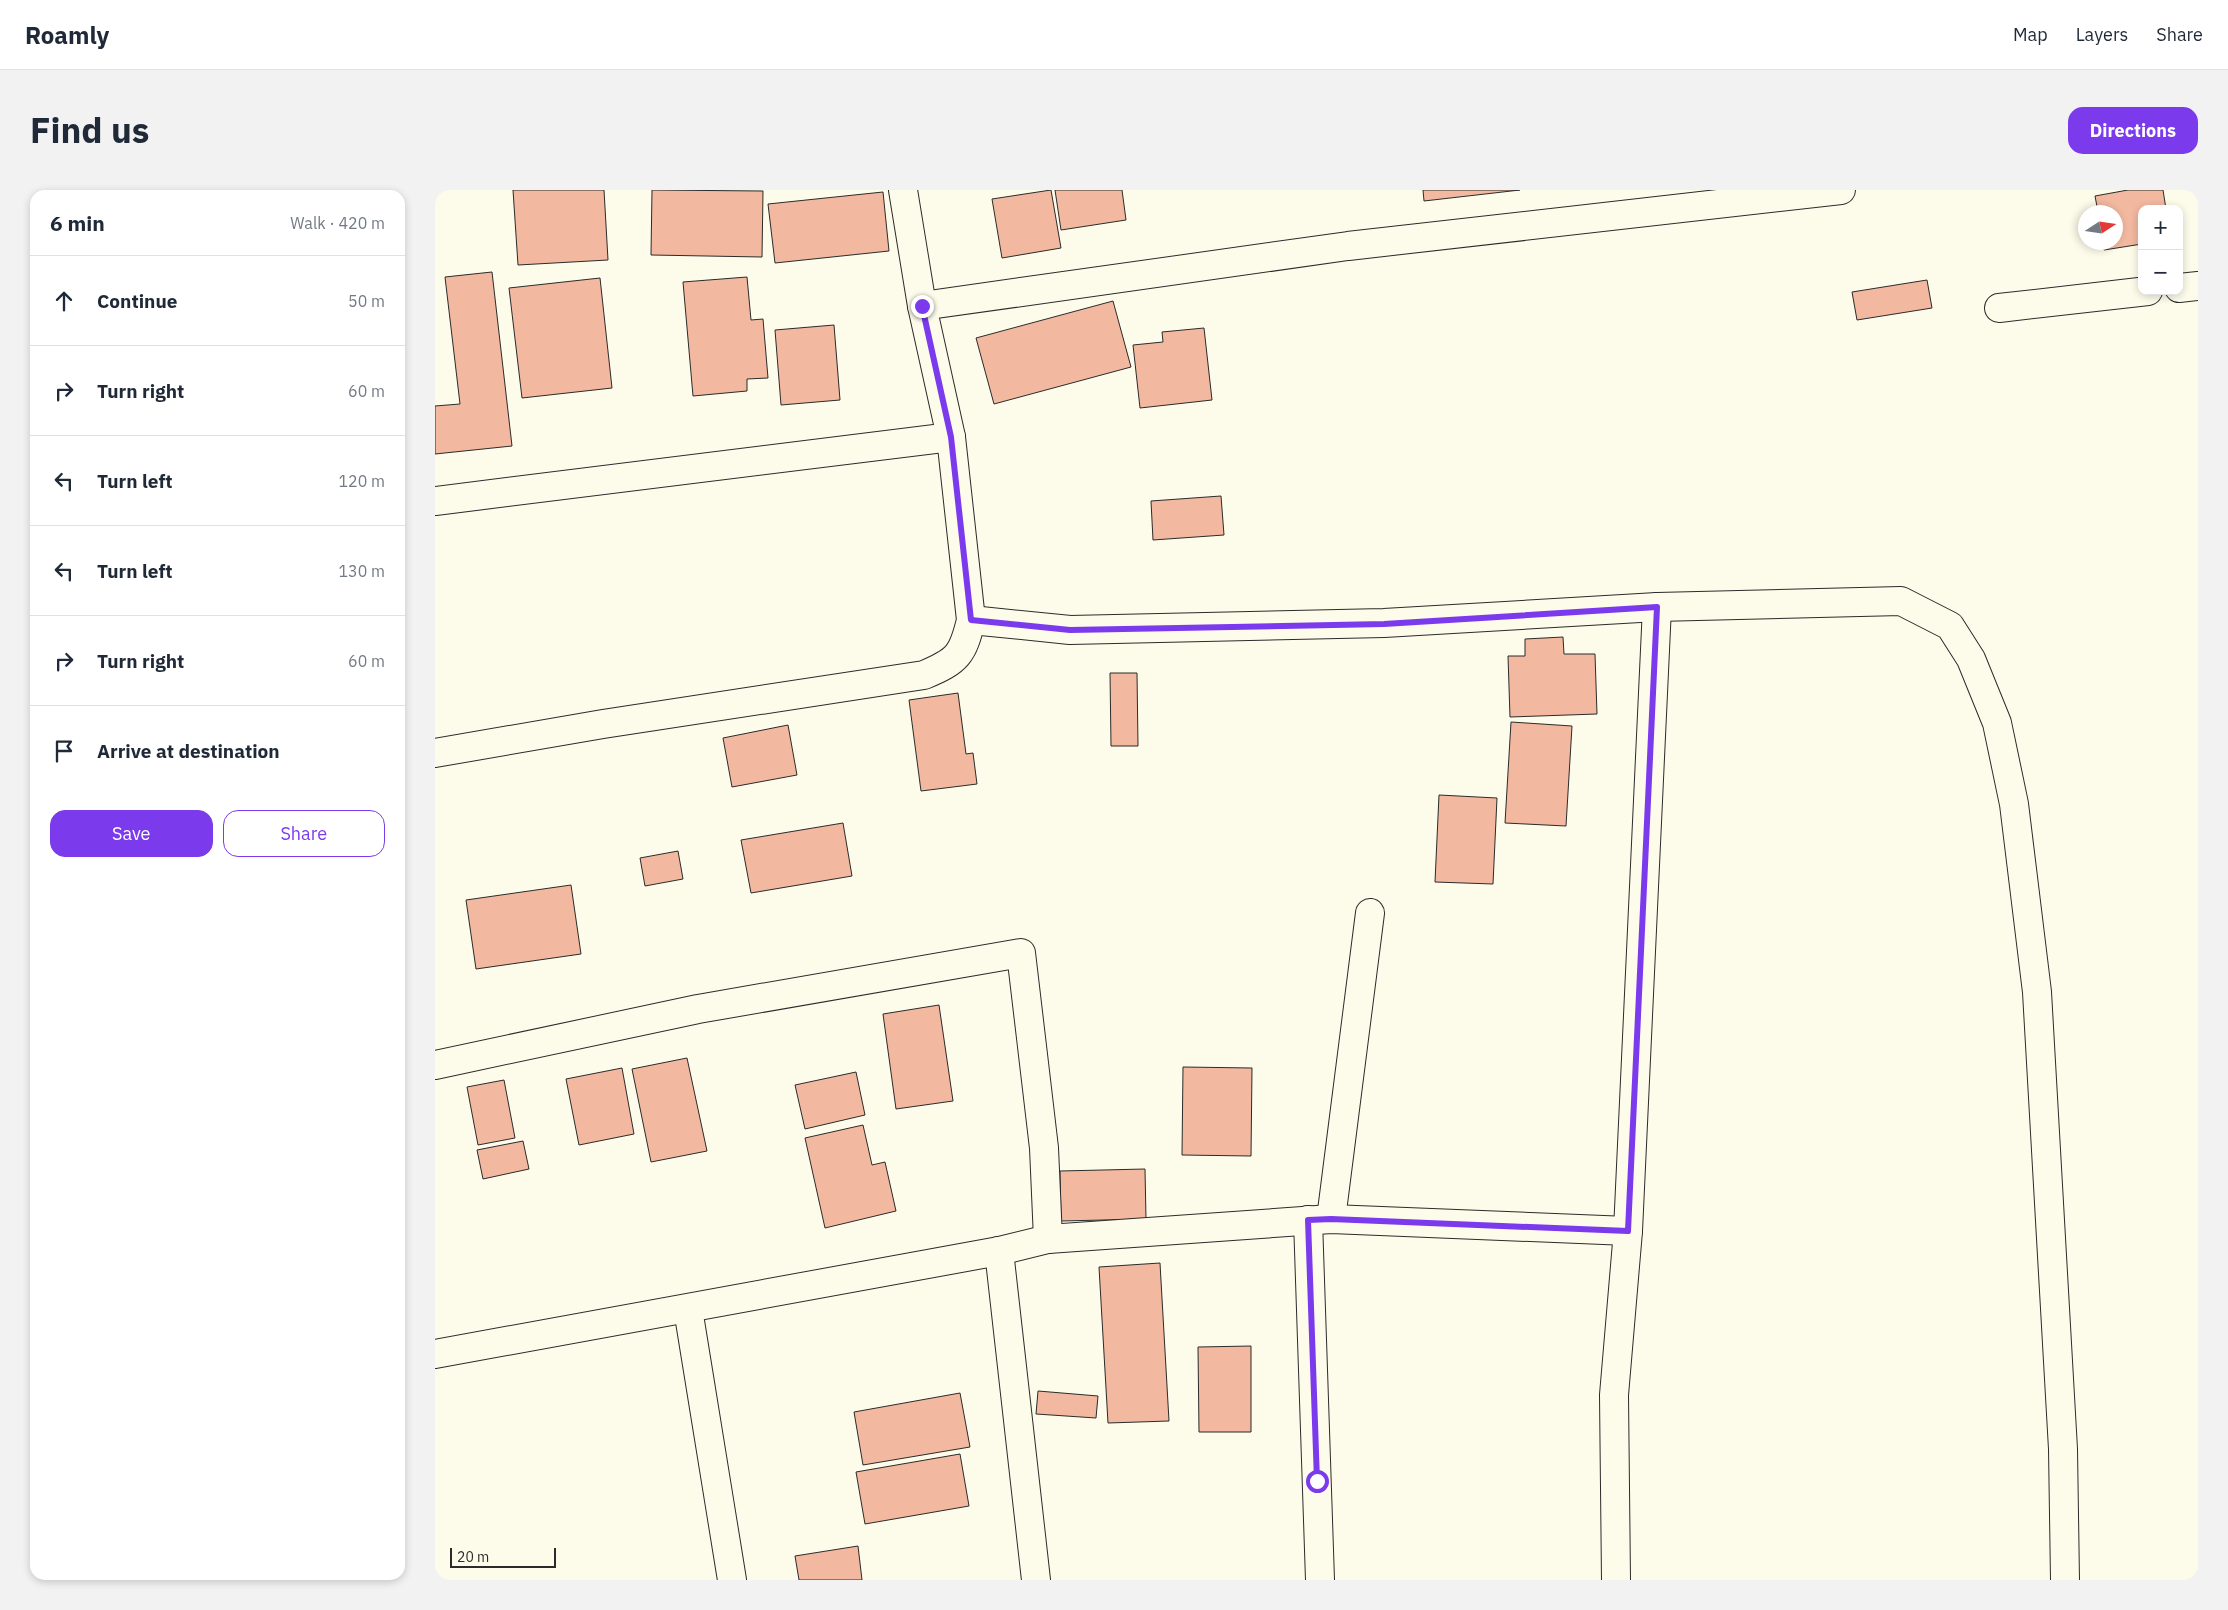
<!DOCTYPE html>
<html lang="en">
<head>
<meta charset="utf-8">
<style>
  :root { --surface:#fff; --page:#f2f2f3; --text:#1f2937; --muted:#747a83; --line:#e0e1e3; --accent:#7c3aed }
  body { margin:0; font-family:"IBM Plex Sans",sans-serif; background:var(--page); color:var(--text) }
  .controls { position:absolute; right:15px; top:15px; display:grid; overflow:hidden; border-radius:10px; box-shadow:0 2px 8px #0003 }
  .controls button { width:45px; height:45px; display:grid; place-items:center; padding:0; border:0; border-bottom:1px solid var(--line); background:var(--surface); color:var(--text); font:25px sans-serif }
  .compass { position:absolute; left:1643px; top:15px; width:45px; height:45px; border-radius:50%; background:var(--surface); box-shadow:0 2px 8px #0003; rotate:78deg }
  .scale { position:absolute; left:15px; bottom:12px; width:106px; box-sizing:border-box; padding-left:5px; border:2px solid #2b2b2b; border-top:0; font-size:14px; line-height:18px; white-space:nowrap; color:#2b2b2b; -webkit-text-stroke:4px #fdfbea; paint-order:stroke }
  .stop { position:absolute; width:15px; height:15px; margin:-11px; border:4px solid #7c3aed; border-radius:50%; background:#fff }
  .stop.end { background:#7c3aed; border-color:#fff; box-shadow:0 1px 5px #0008 }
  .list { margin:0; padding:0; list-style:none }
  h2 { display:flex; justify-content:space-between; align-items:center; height:65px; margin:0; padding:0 20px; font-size:21px }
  h2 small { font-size:16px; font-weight:400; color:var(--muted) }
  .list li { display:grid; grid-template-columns:32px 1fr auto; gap:15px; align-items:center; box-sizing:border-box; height:90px; padding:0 20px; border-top:1px solid var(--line) }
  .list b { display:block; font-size:19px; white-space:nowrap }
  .list em { font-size:16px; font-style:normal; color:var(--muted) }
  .actions { display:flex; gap:10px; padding:15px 20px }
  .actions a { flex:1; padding:11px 0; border:1px solid var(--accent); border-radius:15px; text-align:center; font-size:18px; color:var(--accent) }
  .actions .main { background:var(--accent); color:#fff }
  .icon { flex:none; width:28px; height:28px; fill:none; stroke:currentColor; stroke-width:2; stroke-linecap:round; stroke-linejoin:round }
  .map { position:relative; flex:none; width:1763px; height:1390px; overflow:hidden; border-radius:15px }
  header { display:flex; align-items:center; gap:30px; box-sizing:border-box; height:70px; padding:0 25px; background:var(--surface); border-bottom:1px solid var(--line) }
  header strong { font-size:24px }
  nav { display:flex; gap:28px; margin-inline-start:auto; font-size:18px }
  .intro { display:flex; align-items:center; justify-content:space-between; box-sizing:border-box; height:120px; padding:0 30px }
  h1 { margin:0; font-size:35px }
  .button { padding:12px 22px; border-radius:15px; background:var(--accent); color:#fff; font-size:18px; font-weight:700 }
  main { display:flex; gap:30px; padding:0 30px }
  aside { flex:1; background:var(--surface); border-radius:15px; box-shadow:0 2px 8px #0003 }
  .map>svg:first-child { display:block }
  .building { fill:#f2b8a0; stroke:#2b2b2b }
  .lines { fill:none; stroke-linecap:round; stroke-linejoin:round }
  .minor-casing { stroke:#2b2b2b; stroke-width:30 }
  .minor { stroke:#fdfbea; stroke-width:28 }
  .route { stroke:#7c3aed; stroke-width:6 }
</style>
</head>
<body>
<header>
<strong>Roamly</strong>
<nav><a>Map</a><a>Layers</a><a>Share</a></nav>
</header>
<div class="intro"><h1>Find us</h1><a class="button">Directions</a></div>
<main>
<aside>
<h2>6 min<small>Walk · 420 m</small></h2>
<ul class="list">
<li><svg class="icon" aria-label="ahead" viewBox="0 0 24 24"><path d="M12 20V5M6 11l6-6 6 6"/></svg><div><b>Continue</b></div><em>50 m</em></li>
<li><svg class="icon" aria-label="right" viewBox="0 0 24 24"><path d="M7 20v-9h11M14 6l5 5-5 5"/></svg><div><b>Turn right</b></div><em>60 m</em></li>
<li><svg class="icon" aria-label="left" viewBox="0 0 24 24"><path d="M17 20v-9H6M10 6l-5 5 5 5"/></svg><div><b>Turn left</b></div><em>120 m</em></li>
<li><svg class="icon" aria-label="left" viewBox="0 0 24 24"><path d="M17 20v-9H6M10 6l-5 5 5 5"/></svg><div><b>Turn left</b></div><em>130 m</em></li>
<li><svg class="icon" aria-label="right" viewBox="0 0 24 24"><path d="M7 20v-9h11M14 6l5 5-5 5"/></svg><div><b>Turn right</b></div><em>60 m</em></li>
<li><svg class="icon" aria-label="arrive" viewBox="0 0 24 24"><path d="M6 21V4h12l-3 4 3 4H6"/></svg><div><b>Arrive at destination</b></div></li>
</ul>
<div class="actions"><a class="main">Save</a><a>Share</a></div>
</aside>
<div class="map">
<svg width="1763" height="1390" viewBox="0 0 1763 1390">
  <rect width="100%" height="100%" fill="#fdfbea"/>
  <g class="building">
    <polygon points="78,0 169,0 173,70 83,75"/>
    <polygon points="217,0 328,1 327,67 216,65"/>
    <polygon points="616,0 626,58 567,68 557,9"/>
    <polygon points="620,0 687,0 691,30 626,40"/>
    <polygon points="988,0 1085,0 989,11"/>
    <polygon points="1693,0 1728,0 1731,19 1707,19 1707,54 1669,60 1668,52 1680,52 1680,22 1663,22 1660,6"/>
    <polygon points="448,2 454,61 340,73 333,14"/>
    <polygon points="57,82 77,256 0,264 0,216 25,214 10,87"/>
    <polygon points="312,87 316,130 328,129 333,188 312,189 312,201 258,206 248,92"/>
    <polygon points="165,88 177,198 87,208 74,98"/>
    <polygon points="1492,90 1497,118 1422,130 1417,102"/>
    <polygon points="678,111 696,177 559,214 541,148"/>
    <polygon points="399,135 405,210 346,215 340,140"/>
    <polygon points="769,138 777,210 705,218 698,155 728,152 727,142"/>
    <polygon points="786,306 789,345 718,350 716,311"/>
    <polygon points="1128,447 1129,464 1160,464 1162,524 1075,527 1073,466 1090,466 1090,449"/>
    <polygon points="675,483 702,483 703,556 676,556"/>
    <polygon points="523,503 531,564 538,563 542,594 486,601 474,510"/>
    <polygon points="1076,532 1137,536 1131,636 1070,633"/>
    <polygon points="353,535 362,585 297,597 288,548"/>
    <polygon points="1004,605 1062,608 1058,694 1000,692"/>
    <polygon points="408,633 417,686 316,703 306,650"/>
    <polygon points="243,661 248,689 210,696 205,668"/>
    <polygon points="136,695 146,764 41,779 31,710"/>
    <polygon points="504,815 518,911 461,919 448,824"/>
    <polygon points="252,868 272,961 216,972 197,879"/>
    <polygon points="748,877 817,878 816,966 747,965"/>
    <polygon points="187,878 199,944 144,955 131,889"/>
    <polygon points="421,882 430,925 370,939 360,895"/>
    <polygon points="69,890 80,948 43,955 32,897"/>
    <polygon points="428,935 437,975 450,972 461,1021 390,1038 370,948"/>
    <polygon points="88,951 94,979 48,989 42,960"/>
    <polygon points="710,979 711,1029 626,1031 625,981"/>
    <polygon points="725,1073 734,1231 673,1233 664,1077"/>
    <polygon points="816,1156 816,1242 764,1242 763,1157"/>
    <polygon points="603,1201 663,1206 661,1228 601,1224"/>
    <polygon points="525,1203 535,1257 428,1275 419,1222"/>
    <polygon points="525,1264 534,1316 430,1334 421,1282"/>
    <polygon points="423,1356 427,1390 364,1390 360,1366"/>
  </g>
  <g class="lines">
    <g class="minor-casing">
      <g id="minor">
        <polyline points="1744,98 1763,96"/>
        <polyline points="487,116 913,56 1406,0"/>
        <polyline points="1564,118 1713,101"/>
        <polyline points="0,311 516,247"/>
        <polyline points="536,430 635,440 949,433 1222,417 1466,411 1515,436 1536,469 1562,533 1579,614 1602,802 1628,1259 1630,1390"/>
        <path d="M0,563L168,534L489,485C523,471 528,464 536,430L516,247L487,116L468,0"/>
        <polyline points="0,875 263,819 586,763 609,958 613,1049"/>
        <polyline points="896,1029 935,723"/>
        <polyline points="873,1030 885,1390"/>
        <polyline points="564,1061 601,1390"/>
        <polyline points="253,1119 297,1390"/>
        <polyline points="0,1164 564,1061 613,1049 896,1029 1193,1041"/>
        <polyline points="1181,1390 1179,1205 1193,1041 1222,417"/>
      </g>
    </g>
    <use href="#minor" class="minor"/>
  </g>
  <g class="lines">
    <polyline class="route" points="487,116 516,247 536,430 635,440 949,434 1222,417 1193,1041 896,1029 873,1030 882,1291"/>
  </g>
</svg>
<div class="controls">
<button>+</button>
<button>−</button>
</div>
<svg class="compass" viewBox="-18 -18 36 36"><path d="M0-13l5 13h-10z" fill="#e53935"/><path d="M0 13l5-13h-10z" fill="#747a83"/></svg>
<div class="scale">20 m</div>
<div class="stop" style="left:882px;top:1291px"></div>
<div class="stop end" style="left:487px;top:116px"></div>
</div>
</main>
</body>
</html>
